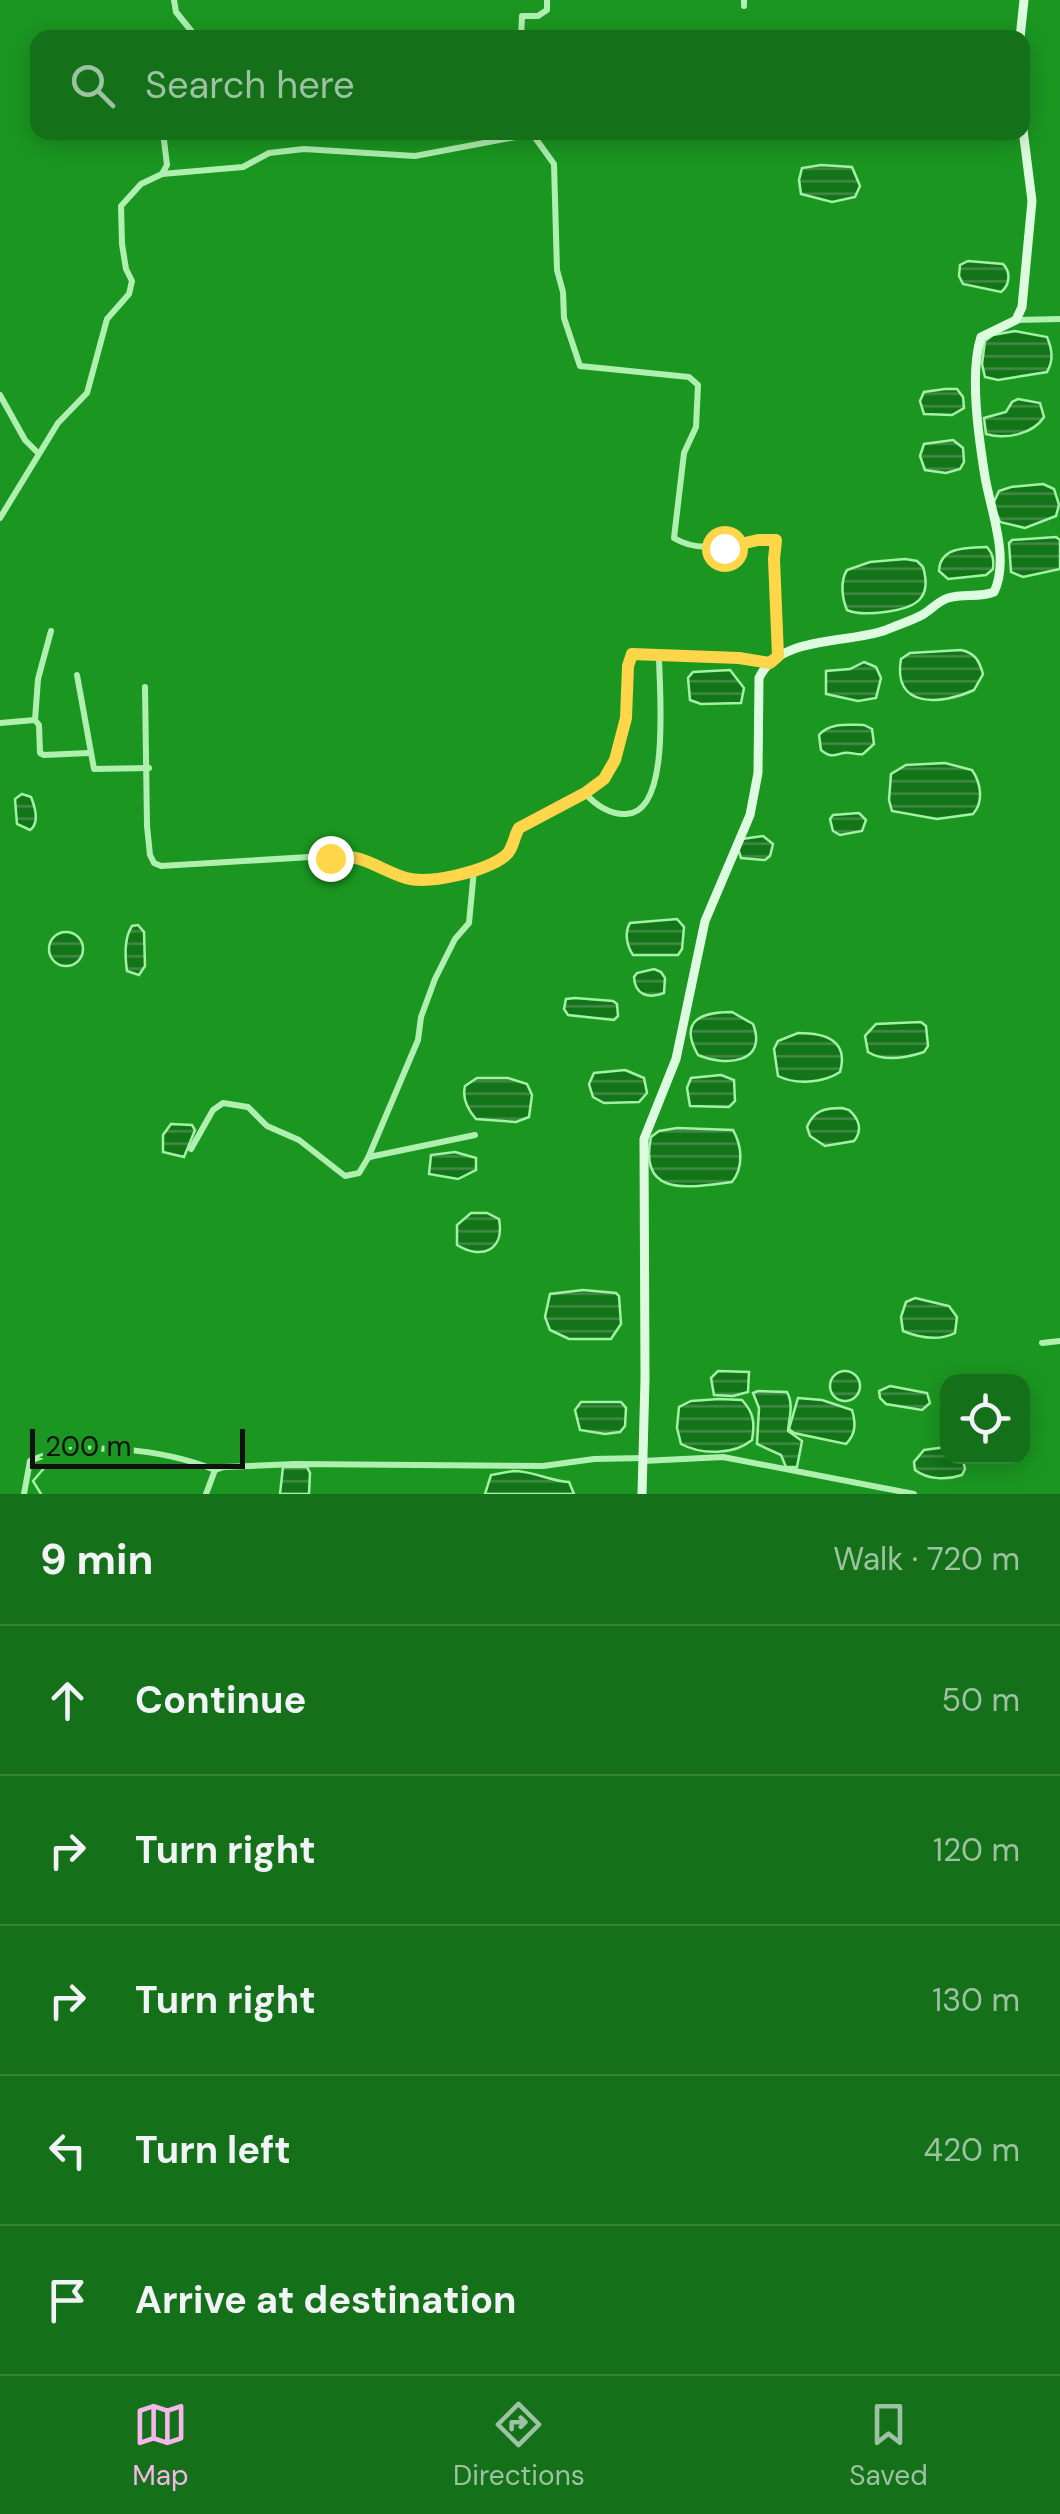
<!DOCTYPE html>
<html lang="en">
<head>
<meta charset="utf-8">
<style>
  :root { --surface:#147119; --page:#1d7622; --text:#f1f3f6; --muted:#9dc2a2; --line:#338338; --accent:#f7b7ed }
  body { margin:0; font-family:"DM Sans",sans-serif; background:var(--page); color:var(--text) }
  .controls { position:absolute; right:30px; bottom:30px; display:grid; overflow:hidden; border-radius:20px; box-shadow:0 5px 25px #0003 }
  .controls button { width:90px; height:90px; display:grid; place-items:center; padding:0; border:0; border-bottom:2px solid var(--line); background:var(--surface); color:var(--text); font:50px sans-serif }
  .scale { position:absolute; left:30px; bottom:25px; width:215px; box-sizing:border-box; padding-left:10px; border:5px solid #111; border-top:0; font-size:28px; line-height:35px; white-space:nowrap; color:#111; -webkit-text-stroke:8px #1b9721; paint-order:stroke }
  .stop { position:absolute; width:30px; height:30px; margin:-22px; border:8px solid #ffd54a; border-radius:50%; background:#fff }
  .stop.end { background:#ffd54a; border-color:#fff; box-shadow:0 2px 10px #0008 }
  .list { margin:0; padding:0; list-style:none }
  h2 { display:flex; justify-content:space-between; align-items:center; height:130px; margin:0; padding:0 40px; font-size:42px }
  h2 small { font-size:32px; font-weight:400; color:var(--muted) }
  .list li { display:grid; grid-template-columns:65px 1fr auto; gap:30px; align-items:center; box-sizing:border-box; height:150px; padding:0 40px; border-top:2px solid var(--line) }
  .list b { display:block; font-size:38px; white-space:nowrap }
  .list em { font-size:32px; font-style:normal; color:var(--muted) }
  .icon { flex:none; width:55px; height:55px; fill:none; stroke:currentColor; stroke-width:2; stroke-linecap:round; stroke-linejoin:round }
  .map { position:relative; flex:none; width:1060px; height:1494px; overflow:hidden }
  .search { position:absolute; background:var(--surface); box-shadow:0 5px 25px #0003; left:30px; right:30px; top:30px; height:110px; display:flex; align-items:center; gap:25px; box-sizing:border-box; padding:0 35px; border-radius:20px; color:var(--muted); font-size:38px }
  .sheet { height:880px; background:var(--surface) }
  nav { display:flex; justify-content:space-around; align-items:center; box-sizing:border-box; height:140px; border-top:2px solid var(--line); background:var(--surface); font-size:28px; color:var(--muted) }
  nav a { display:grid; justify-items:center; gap:5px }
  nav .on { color:var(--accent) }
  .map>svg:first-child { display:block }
  .water { fill:url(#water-rules); stroke:#a2f2a4; stroke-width:2.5 }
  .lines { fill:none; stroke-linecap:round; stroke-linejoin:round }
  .stream { stroke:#a2f2a4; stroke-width:2.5 }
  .street { stroke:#aff0b1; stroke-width:6 }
  .secondary { stroke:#ddfbdf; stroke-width:9 }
  .route { stroke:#ffd54a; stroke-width:12 }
</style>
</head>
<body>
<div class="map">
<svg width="1060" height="1494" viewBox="0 0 1060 1494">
  <defs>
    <pattern id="water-rules" width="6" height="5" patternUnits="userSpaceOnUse" patternTransform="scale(2.5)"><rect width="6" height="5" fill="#127518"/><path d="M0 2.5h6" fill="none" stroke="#448948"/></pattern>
  </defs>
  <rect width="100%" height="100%" fill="#1b9721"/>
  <g class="water">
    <polygon points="821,165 852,167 860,186 855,197 832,202 801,194 799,180 802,168"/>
    <path d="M968,261L1003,264C1011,272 1010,285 1001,292L963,284L959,276L960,265Z"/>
    <path d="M1015,331L1047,337C1052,349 1054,360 1047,372L998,380L985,377L982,364L985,341L993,335Z"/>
    <polygon points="945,389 957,389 963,397 964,408 952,415 924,414 920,401 924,392"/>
    <path d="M1018,399L1040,403L1044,417C1033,434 1006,440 986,434L984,418L1006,412L1012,402Z"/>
    <polygon points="953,440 963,448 964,462 960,469 946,473 925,470 920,456 924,444"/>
    <polygon points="1043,484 1054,489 1059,505 1056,516 1025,528 1000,522 993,504 999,491 1011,487"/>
    <polygon points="1056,537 1060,540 1060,569 1023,577 1011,572 1009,543 1012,540"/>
    <path d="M987,547C993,554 994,560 993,569L986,575L948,579L939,571C940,546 967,548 987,547Z"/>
    <path d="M905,559L917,561L923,567C926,577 928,590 920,599C909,612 862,617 847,610C842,598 840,581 847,570L870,562Z"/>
    <path d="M961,650C975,653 979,660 983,674L974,690C942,705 892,709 901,659L910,653Z"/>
    <polygon points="864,662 876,667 881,678 876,698 858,701 826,694 826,671 850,669"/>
    <polygon points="730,670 744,688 741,703 701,704 690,700 688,678 693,672"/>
    <path d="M864,725L872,729L874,744L863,754C858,755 854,753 850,753C838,751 834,761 821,750L819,735C830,722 848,725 864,725Z"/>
    <path d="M945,763L972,770C981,783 984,802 973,814L937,819L892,811L889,800L891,774L906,765Z"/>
    <path d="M22,794L31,797C35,807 40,823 30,830L17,824L15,799Z"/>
    <polygon points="859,813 866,820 862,831 840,835 833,831 830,819 833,815"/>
    <polygon points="763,836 773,844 770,856 765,860 741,858 738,848 742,839"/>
    <path d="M677,919L684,927L682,949L678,955H633C627,946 624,933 630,923Z"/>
    <path d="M138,925L144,932L145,966L139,975L127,971C125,957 124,938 132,926Z"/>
    <circle cx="66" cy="949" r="17"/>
    <path d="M654,969L661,972L665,978L664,993C648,999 635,995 634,977L637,973Z"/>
    <polygon points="575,998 613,1001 617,1004 618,1016 614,1020 568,1015 564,1009 566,999"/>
    <path d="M732,1012L753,1024C768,1063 726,1067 698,1055C678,1020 702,1012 732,1012Z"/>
    <path d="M921,1022L926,1026L928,1046L924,1052C906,1058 884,1062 868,1052L865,1036L876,1024Z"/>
    <path d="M798,1033C825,1033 849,1040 840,1072C823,1083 796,1085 778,1076L774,1049L778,1041Z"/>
    <polygon points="625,1070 644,1078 647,1093 639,1102 604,1103 593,1097 589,1084 594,1073"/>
    <polygon points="721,1075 734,1080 735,1101 729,1107 690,1106 687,1088 691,1078"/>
    <path d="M477,1078H508L527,1084L532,1095L529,1117L516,1122L476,1119C468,1110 462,1098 465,1086Z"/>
    <path d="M842,1108L849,1110C859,1119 863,1130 854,1141L825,1146L810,1136L807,1127C814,1110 825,1108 842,1108Z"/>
    <polygon points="171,1124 192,1125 195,1130 184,1157 163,1152 163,1135"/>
    <path d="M677,1128L733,1130C742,1146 744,1167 732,1182C691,1187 638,1199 651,1137L659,1131Z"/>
    <polygon points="455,1152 476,1158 476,1170 458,1179 429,1174 431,1155"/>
    <path d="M471,1213H487L499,1219C505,1251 481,1260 457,1245V1225Z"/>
    <polygon points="583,1290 616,1293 619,1296 621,1324 611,1339 569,1339 550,1330 545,1317 550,1294"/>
    <path d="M915,1298L949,1306L957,1317L955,1333C939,1341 920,1338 903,1331L901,1317L906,1302Z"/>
    <polygon points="718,1371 749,1372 748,1392 733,1396 714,1395 711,1378"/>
    <circle cx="845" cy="1386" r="15"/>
    <polygon points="890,1386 927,1393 930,1403 922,1410 886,1404 880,1398 879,1391"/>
    <path d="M758,1391L787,1392C794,1405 789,1417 788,1431L802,1441L797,1467H786L781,1455L757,1444L759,1408L753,1393Z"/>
    <path d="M798,1398L822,1400L852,1410C856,1423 856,1434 846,1444L794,1433L789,1429Z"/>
    <path d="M719,1399L742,1400C754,1413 755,1423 752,1440C734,1455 702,1455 681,1444L677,1428L679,1407L691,1401Z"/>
    <polygon points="581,1402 621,1402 626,1408 625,1426 620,1432 605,1434 580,1430 575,1410"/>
    <path d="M947,1447L948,1456L962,1457L965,1469L962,1475C947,1480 928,1480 915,1470L914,1462L924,1450Z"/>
    <polygon points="283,1467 307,1467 310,1473 309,1494 280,1494"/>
    <path d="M513,1471C535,1471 548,1481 569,1482L574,1494H485L491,1475Z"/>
  </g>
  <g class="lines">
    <polyline class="stream" points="41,1494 33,1481 45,1467"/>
    <g class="street">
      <polyline points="174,0 176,12 197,38"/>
      <polyline points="744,6 744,0"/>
      <polyline points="521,38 522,16 538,16 547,10 547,0"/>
      <path d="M531,132L554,164L557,270L563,292L564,318L580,366L689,377L698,385L696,427L684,453L674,538C706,558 743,537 777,540L774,559L778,655"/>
      <polyline points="162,174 167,165 163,132"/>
      <polyline points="1016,320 1060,319"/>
      <polyline points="0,395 25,440 38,453"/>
      <polyline points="0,518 58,423 87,393 107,319 129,294 132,281 126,269 122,244 121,206 141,184 162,174 243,167 269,153 304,149 415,156 531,134"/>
      <polyline points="77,675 94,769 149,768"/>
      <polyline points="145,687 147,826 150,855 154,863 161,866 343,855 377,863 404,878 423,880 473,870"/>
      <polyline points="35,720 38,679 51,631"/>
      <polyline points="0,723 35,720 39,725 40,753 44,755 89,753"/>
      <path d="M585,793C595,805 611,815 626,814C672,813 659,689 659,655"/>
      <polyline points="191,1149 213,1110 223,1103 248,1107 267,1126 299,1140 345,1176 359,1173 368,1158 374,1156 475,1135"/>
      <polyline points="368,1158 418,1040 421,1017 435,979 455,939 469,923 474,870 509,853 519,828 585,793 604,779 615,760 626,719 628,666 632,654 739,658 768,663"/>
      <polyline points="1042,1343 1060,1341"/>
      <polyline points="643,1461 723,1457 914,1494"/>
      <path d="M24,1494L30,1461C78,1438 166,1450 215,1470"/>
      <polyline points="206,1494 215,1470 224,1467 295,1464 543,1466 594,1459 643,1458"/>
    </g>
    <g class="secondary">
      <polyline points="1020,38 1024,0"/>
      <path d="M642,1494L645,1379L644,1139L676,1059L705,921L750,815L758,773L759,678C779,635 848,644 886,630C897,625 911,621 922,615C931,610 938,601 948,598C963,593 979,598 994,592C1010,559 991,511 985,477C979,439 969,374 981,337L1016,320L1022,307L1032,201L1022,122"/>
    </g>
  </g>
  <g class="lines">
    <path class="route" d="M330,858C360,851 379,870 406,878C429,885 486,871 505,856C513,850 514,836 519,828L585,793L604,779L615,760L626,718L628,666L632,654L739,658L770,663L778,656L774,559L776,540H758L724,548"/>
  </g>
</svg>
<div class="controls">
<button><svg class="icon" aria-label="locate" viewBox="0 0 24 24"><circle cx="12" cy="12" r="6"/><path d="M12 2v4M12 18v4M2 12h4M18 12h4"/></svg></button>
</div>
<div class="scale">200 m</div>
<div class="stop" style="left:724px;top:548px"></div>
<div class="stop end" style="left:330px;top:858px"></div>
<div class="search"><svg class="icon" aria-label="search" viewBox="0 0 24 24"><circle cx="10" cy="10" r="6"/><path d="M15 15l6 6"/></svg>Search here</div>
</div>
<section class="sheet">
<h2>9 min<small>Walk · 720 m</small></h2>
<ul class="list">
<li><svg class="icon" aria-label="ahead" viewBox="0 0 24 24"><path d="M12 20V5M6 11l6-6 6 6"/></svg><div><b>Continue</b></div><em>50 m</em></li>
<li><svg class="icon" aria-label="right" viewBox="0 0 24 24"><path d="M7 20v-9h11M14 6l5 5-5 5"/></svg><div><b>Turn right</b></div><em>120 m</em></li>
<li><svg class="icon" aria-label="right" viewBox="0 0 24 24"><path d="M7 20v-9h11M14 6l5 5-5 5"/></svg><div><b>Turn right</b></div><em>130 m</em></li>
<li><svg class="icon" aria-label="left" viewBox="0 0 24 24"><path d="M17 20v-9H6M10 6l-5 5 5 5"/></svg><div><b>Turn left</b></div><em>420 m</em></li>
<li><svg class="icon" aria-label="arrive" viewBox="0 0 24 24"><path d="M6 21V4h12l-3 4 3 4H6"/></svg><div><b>Arrive at destination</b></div></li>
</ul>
</section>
<nav>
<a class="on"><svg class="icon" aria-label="map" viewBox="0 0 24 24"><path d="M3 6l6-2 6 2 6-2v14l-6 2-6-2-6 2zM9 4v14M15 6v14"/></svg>Map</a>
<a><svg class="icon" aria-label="directions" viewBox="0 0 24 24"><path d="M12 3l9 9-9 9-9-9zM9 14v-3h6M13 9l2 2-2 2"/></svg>Directions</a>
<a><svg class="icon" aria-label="saved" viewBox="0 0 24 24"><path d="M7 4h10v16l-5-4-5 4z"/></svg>Saved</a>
</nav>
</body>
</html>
